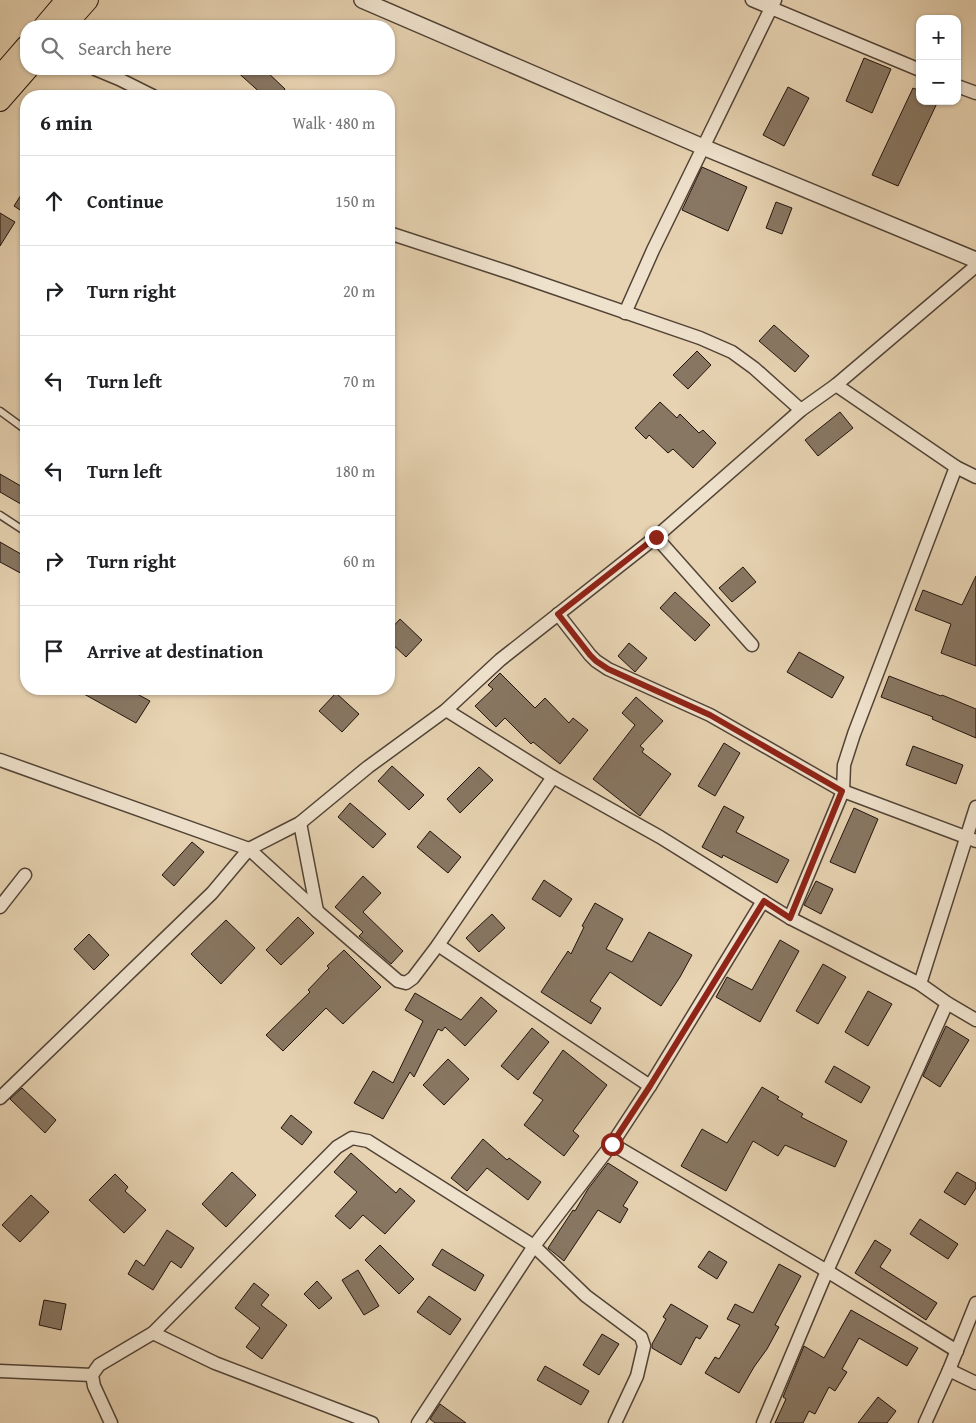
<!DOCTYPE html>
<html lang="en">
<head>
<meta charset="utf-8">
<style>
  :root { --surface:#fff; --page:#f6f6f6; --text:#202124; --muted:#757577; --line:#e0e0e0 }
  body { margin:0; font-family:"Gentium Book Plus",serif; background:var(--page); color:var(--text) }
  .controls { position:absolute; right:15px; top:15px; display:grid; overflow:hidden; border-radius:10px; box-shadow:0 1px 4px #0004 }
  .controls button { width:45px; height:45px; display:grid; place-items:center; padding:0; border:0; border-bottom:1px solid var(--line); background:var(--surface); color:var(--text); font:25px sans-serif }
  .stop { position:absolute; width:15px; height:15px; margin:-11px; border:4px solid #8f2418; border-radius:50%; background:#fff }
  .stop.end { background:#8f2418; border-color:#fff; box-shadow:0 1px 5px #0008 }
  .list { margin:0; padding:0; list-style:none }
  h2 { display:flex; justify-content:space-between; align-items:center; height:65px; margin:0; padding:0 20px; font-size:21px }
  h2 small { font-size:16px; font-weight:400; color:var(--muted) }
  .list li { display:grid; grid-template-columns:32px 1fr auto; gap:15px; align-items:center; box-sizing:border-box; height:90px; padding:0 20px; border-top:1px solid var(--line) }
  .list b { display:block; font-size:19px; white-space:nowrap }
  .list em { font-size:16px; font-style:normal; color:var(--muted) }
  .icon { flex:none; width:28px; height:28px; fill:none; stroke:currentColor; stroke-width:2; stroke-linecap:round; stroke-linejoin:round }
  .map { position:relative; flex:none; width:976px; height:1423px; overflow:hidden }
  .search { position:absolute; background:var(--surface); box-shadow:0 1px 4px #0004; left:20px; top:20px; width:375px; height:55px; display:flex; align-items:center; gap:12px; box-sizing:border-box; padding:0 18px; border-radius:20px; color:var(--muted); font-size:19px }
  .panel { position:absolute; background:var(--surface); box-shadow:0 1px 4px #0004; left:20px; top:90px; width:375px; height:605px; border-radius:20px }
  .map>svg:first-child { display:block }
  .building { fill:#887763; stroke:#21130d }
  .lines { fill:none; stroke-linecap:round; stroke-linejoin:round }
  .service-casing { stroke:#524336; stroke-width:9 }
  .minor-casing { stroke:#524336; stroke-width:15 }
  .tertiary-casing { stroke:#524336; stroke-width:18 }
  .trunk-casing { stroke:#21130d; stroke-width:22 }
  .service { stroke:#efe2cd; stroke-width:6 }
  .minor { stroke:#efe2cd; stroke-width:12 }
  .tertiary { stroke:#efe2cd; stroke-width:15 }
  .trunk { stroke:#e7d3b2; stroke-width:20 }
  .route { stroke:#8f2418; stroke-width:6 }
</style>
</head>
<body>
<div class="map">
<svg width="976" height="1423" viewBox="0 0 976 1423">
  <rect width="100%" height="100%" fill="#e7d3b2"/>
  <filter id="stains"><feTurbulence type="fractalNoise" baseFrequency=".004" numOctaves="4"/><feColorMatrix values="0 0 0 0 .2 0 0 0 0 .09 0 0 0 0 .02 0 0 0 .5 -.17"/></filter>
  <radialGradient id="worn" r=".72"><stop offset=".6" stop-color="#630" stop-opacity="0"/><stop offset="1" stop-color="#630" stop-opacity=".3"/></radialGradient>
  <g class="building">
    <polygon points="864,58 891,69 872,113 846,101"/>
    <polygon points="234,69 264,69 285,89 280,96 264,96"/>
    <polygon points="788,87 809,98 784,146 763,135"/>
    <polygon points="913,88 920,91 920,101 938,101 898,186 872,175"/>
    <polygon points="702,167 747,187 728,231 682,210"/>
    <polygon points="26,187 26,214 14,206"/>
    <polygon points="776,202 792,208 782,234 766,228"/>
    <polygon points="0,213 15,222 0,246"/>
    <polygon points="774,325 809,356 795,372 759,341"/>
    <polygon points="697,351 711,365 688,389 673,375"/>
    <polygon points="660,402 677,418 680,414 699,433 703,430 716,443 693,468 673,449 668,453 649,435 646,439 635,428"/>
    <polygon points="840,412 853,428 818,456 805,440"/>
    <polygon points="0,474 26,489 26,507 0,492"/>
    <polygon points="0,542 26,557 26,576 0,562"/>
    <polygon points="743,567 756,582 732,602 719,588"/>
    <polygon points="976,576 976,666 941,653 951,624 915,610 923,590 962,605"/>
    <polygon points="675,592 710,625 695,641 660,608"/>
    <polygon points="400,619 422,640 406,657 389,641 389,631"/>
    <polygon points="629,643 647,658 635,672 618,656"/>
    <polygon points="799,652 844,677 832,698 787,672"/>
    <polygon points="500,673 535,708 545,698 569,723 573,718 588,730 560,764 533,742 531,744 505,718 496,727 475,706 493,689 488,685"/>
    <polygon points="889,676 941,696 942,695 976,709 976,738 932,719 933,717 881,697"/>
    <polygon points="75,689 128,689 150,701 136,723"/>
    <polygon points="336,693 359,714 342,732 319,711"/>
    <polygon points="636,697 663,721 640,746 644,749 642,752 671,774 640,816 593,779 635,725 622,713"/>
    <polygon points="724,743 740,753 715,796 698,786"/>
    <polygon points="913,746 963,765 956,784 906,765"/>
    <polygon points="392,766 424,795 409,810 378,781"/>
    <polygon points="479,767 493,780 460,813 447,799"/>
    <polygon points="350,803 386,834 373,848 338,817"/>
    <polygon points="724,806 744,817 736,832 789,860 777,883 723,855 722,858 702,847"/>
    <polygon points="854,808 878,819 855,873 830,862"/>
    <polygon points="430,831 461,857 448,873 417,847"/>
    <polygon points="192,842 204,852 174,886 162,875"/>
    <polygon points="363,876 381,893 363,912 403,951 391,964 359,936 363,932 335,907"/>
    <polygon points="544,880 572,899 560,917 532,899"/>
    <polygon points="816,881 833,889 821,914 804,905"/>
    <polygon points="595,903 623,919 606,949 632,962 649,932 692,955 680,977 661,1006 610,972 590,1001 601,1008 591,1024 541,992 568,951 571,954 584,927 582,926"/>
    <polygon points="492,914 505,928 479,952 466,938"/>
    <polygon points="298,917 314,933 281,965 266,950"/>
    <polygon points="226,920 255,948 221,984 191,954"/>
    <polygon points="89,934 109,955 94,970 74,949"/>
    <polygon points="780,940 799,951 760,1022 716,997 727,977 752,990"/>
    <polygon points="344,950 381,987 343,1024 326,1008 283,1051 266,1035 310,992 308,990 329,968 327,966"/>
    <polygon points="823,964 846,977 818,1024 796,1011"/>
    <polygon points="868,991 892,1004 868,1046 845,1032"/>
    <polygon points="415,993 461,1020 481,997 497,1011 465,1046 445,1027 442,1031 438,1029 414,1077 410,1072 383,1119 354,1103 373,1071 393,1083 423,1021 405,1010"/>
    <polygon points="946,1026 969,1040 940,1087 923,1076"/>
    <polygon points="532,1028 549,1042 518,1080 501,1066"/>
    <polygon points="563,1050 607,1085 573,1131 579,1136 564,1156 524,1125 543,1100 533,1093"/>
    <polygon points="448,1059 469,1079 444,1105 423,1085"/>
    <polygon points="834,1066 870,1087 861,1103 825,1082"/>
    <polygon points="762,1087 779,1097 777,1099 803,1114 801,1117 847,1141 835,1167 785,1145 778,1156 753,1141 726,1191 681,1166 702,1129 727,1143"/>
    <polygon points="22,1088 56,1120 45,1133 10,1099"/>
    <polygon points="291,1115 312,1132 302,1145 281,1128"/>
    <polygon points="483,1139 507,1160 509,1158 541,1182 528,1200 487,1168 467,1191 451,1178"/>
    <polygon points="351,1153 396,1193 400,1188 415,1201 385,1234 363,1215 350,1229 335,1216 357,1192 334,1172"/>
    <polygon points="608,1163 638,1182 623,1206 628,1209 620,1223 598,1210 564,1261 548,1248 573,1210 575,1211 588,1189"/>
    <polygon points="232,1172 256,1195 226,1227 202,1204"/>
    <polygon points="957,1172 976,1183 976,1188 965,1205 944,1192"/>
    <polygon points="115,1174 128,1187 125,1191 146,1210 124,1233 89,1200"/>
    <polygon points="31,1195 49,1212 20,1242 2,1225"/>
    <polygon points="920,1219 958,1244 948,1259 910,1234"/>
    <polygon points="167,1230 194,1248 181,1268 171,1261 153,1290 128,1274 136,1260 144,1266"/>
    <polygon points="875,1240 891,1250 880,1267 937,1303 926,1320 855,1273"/>
    <polygon points="380,1245 414,1279 399,1294 365,1260"/>
    <polygon points="442,1249 484,1275 475,1291 432,1265"/>
    <polygon points="709,1251 727,1262 717,1279 698,1267"/>
    <polygon points="779,1264 801,1276 775,1325 779,1327 767,1349 754,1367 739,1393 705,1373 715,1357 719,1359 740,1325 727,1319 735,1304 753,1313"/>
    <polygon points="358,1270 379,1306 364,1315 342,1280"/>
    <polygon points="317,1281 332,1298 319,1309 304,1294"/>
    <polygon points="254,1283 269,1295 261,1305 287,1325 262,1359 246,1347 260,1328 235,1308"/>
    <polygon points="429,1296 461,1319 450,1335 417,1312"/>
    <polygon points="44,1300 66,1304 61,1330 39,1325"/>
    <polygon points="671,1304 708,1326 700,1339 696,1337 681,1365 652,1348 652,1344 666,1319 663,1317"/>
    <polygon points="851,1310 918,1348 907,1366 859,1338 842,1369 847,1372 835,1391 829,1387 815,1414 809,1411 803,1423 775,1423 786,1399 783,1397 804,1346 824,1358"/>
    <polygon points="602,1334 619,1344 599,1375 583,1365"/>
    <polygon points="545,1366 589,1391 581,1405 537,1380"/>
    <polygon points="878,1397 896,1411 887,1423 858,1423"/>
    <polygon points="440,1404 466,1423 435,1423 430,1419"/>
  </g>
  <g class="lines">
    <g class="service-casing">
      <g id="service">
        <polyline points="0,411 26,430"/>
        <polyline points="0,515 26,532"/>
      </g>
    </g>
    <g class="minor-casing">
      <g id="minor">
        <polyline points="752,0 920,70"/>
        <polyline points="95,69 119,79 153,96"/>
        <polyline points="957,86 976,93"/>
        <polyline points="389,233 508,272 700,338 732,352 754,368 801,410"/>
        <polyline points="625,313 653,250 775,0"/>
        <polyline points="836,385 956,467 976,477"/>
        <polyline points="656,537 752,645"/>
        <polyline points="558,614 590,655 596,661 608,669 710,715 843,791 976,841"/>
        <polyline points="446,710 553,777 660,837 790,918 920,984 947,1003 976,1020"/>
        <polyline points="0,760 249,849 317,911 398,981 406,983 413,978 438,945 553,777"/>
        <polyline points="300,823 317,911"/>
        <polyline points="0,907 25,875"/>
        <polyline points="790,918 843,791 844,765 854,734 956,467"/>
        <polyline points="438,945 650,1086"/>
        <polyline points="920,984 976,807"/>
        <polyline points="0,1098 212,893 249,849 300,823 368,767 446,710 500,660 656,537 801,410 836,385 976,266"/>
        <polyline points="612,1144 827,1271 957,1351"/>
        <polyline points="153,1333 215,1363 372,1423"/>
        <polyline points="949,1370 976,1383"/>
        <polyline points="0,1371 92,1375"/>
        <polyline points="111,1423 94,1386 92,1375 99,1365 153,1333 337,1147 352,1138 368,1141 534,1246 586,1296 641,1337 644,1346 637,1376 615,1423"/>
        <polyline points="418,1423 534,1246 612,1144 650,1086 763,901"/>
        <polyline points="763,1423 827,1271 947,1003"/>
        <polyline points="925,1423 949,1370 976,1303"/>
      </g>
    </g>
    <g class="tertiary-casing">
      <polyline id="tertiary" points="362,0 703,147 976,260"/>
    </g>
    <g class="trunk-casing">
      <g id="trunk">
        <polyline points="44,26 66,0"/>
        <polyline points="65,26 88,0"/>
        <polyline points="0,76 26,46"/>
        <polyline points="0,101 28,69"/>
      </g>
    </g>
    <use href="#service" class="service"/>
    <use href="#minor" class="minor"/>
    <use href="#tertiary" class="tertiary"/>
    <use href="#trunk" class="trunk"/>
  </g>
  <g class="lines">
    <polyline class="route" points="612,1144 650,1086 764,901 790,918 842,791 710,715 608,669 596,661 590,655 558,614 656,537"/>
  </g>
  <rect width="100%" height="100%" filter="url(#stains)"/>
  <rect width="100%" height="100%" fill="url(#worn)"/>
</svg>
<div class="controls">
<button>+</button>
<button>−</button>
</div>
<div class="stop" style="left:612px;top:1144px"></div>
<div class="stop end" style="left:656px;top:537px"></div>
<div class="search"><svg class="icon" aria-label="search" viewBox="0 0 24 24"><circle cx="10" cy="10" r="6"/><path d="M15 15l6 6"/></svg>Search here</div>
<section class="panel">
<h2>6 min<small>Walk · 480 m</small></h2>
<ul class="list">
<li><svg class="icon" aria-label="ahead" viewBox="0 0 24 24"><path d="M12 20V5M6 11l6-6 6 6"/></svg><div><b>Continue</b></div><em>150 m</em></li>
<li><svg class="icon" aria-label="right" viewBox="0 0 24 24"><path d="M7 20v-9h11M14 6l5 5-5 5"/></svg><div><b>Turn right</b></div><em>20 m</em></li>
<li><svg class="icon" aria-label="left" viewBox="0 0 24 24"><path d="M17 20v-9H6M10 6l-5 5 5 5"/></svg><div><b>Turn left</b></div><em>70 m</em></li>
<li><svg class="icon" aria-label="left" viewBox="0 0 24 24"><path d="M17 20v-9H6M10 6l-5 5 5 5"/></svg><div><b>Turn left</b></div><em>180 m</em></li>
<li><svg class="icon" aria-label="right" viewBox="0 0 24 24"><path d="M7 20v-9h11M14 6l5 5-5 5"/></svg><div><b>Turn right</b></div><em>60 m</em></li>
<li><svg class="icon" aria-label="arrive" viewBox="0 0 24 24"><path d="M6 21V4h12l-3 4 3 4H6"/></svg><div><b>Arrive at destination</b></div></li>
</ul>
</section>
</div>
</body>
</html>
